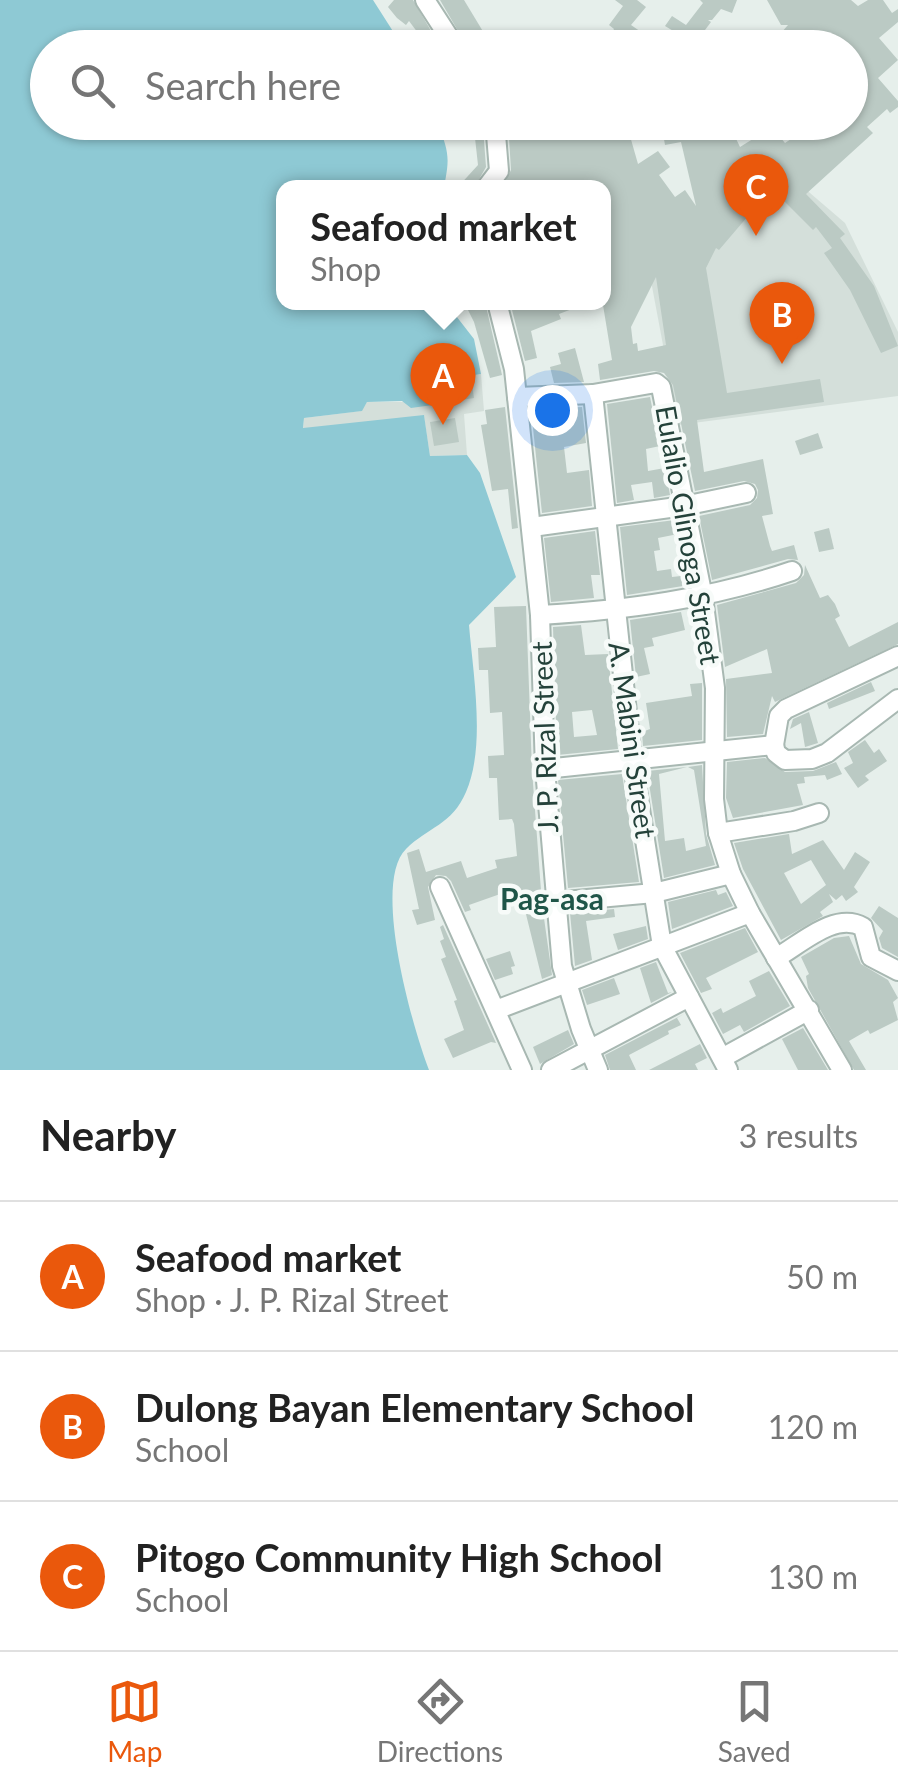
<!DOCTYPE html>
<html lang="en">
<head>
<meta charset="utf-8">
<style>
  :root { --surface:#fff; --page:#f2f2f2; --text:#222; --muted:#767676; --line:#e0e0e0; --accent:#ea580c }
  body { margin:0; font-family:Lato,sans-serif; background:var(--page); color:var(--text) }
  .you { position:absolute; left:552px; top:410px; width:35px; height:35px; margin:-25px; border:8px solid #fff; border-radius:50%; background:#1a73e8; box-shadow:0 0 0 15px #1a73e833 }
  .badge { display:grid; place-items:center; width:65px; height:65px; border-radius:50%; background:var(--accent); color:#fff; font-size:32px; font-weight:700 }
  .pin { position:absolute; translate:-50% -82px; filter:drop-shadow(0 2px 5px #0008) }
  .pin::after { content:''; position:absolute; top:52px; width:35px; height:30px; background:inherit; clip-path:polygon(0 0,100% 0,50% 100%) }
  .popup { position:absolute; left:276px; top:180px; width:335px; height:130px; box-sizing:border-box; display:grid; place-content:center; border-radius:20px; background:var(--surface); filter:drop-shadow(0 2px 8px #0005); font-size:32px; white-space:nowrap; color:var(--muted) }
  .popup b { font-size:38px; color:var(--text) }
  .popup::after { content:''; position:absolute; left:50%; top:100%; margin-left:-20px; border:20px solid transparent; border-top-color:var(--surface) }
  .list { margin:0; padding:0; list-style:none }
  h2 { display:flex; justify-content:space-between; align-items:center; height:130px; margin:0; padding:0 40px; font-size:42px }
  h2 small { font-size:32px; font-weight:400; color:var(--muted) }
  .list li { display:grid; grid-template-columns:65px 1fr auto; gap:30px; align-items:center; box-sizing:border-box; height:150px; padding:0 40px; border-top:2px solid var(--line) }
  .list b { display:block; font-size:38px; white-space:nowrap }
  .list p { margin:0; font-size:32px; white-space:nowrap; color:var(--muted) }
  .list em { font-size:32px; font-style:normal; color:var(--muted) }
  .icon { flex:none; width:55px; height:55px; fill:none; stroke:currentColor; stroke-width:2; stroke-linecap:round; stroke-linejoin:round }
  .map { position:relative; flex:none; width:898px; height:1070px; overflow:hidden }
  .search { position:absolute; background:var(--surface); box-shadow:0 2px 8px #0004; left:30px; right:30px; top:30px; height:110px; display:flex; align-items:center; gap:25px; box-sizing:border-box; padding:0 35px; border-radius:55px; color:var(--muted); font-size:38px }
  .sheet { height:580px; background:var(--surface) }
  nav { display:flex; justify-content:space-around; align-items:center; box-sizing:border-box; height:140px; border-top:2px solid var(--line); background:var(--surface); font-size:28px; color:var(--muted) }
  nav a { display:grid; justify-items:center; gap:5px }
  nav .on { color:var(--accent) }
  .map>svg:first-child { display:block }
  .built { fill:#d4dfda }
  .water { fill:#8ec9d4 }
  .building { fill:#bbcac4; fill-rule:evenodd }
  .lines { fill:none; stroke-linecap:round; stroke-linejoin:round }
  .minor-casing { stroke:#a8b8b2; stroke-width:22 }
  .minor { stroke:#fff; stroke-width:18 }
  .labels { text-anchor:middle; stroke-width:9; stroke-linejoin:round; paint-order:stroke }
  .street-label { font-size:28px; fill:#24423a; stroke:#f7fbf9 }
  .neighbourhood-label { font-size:30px; font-weight:bold; fill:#1f5548; stroke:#f7fbf9 }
</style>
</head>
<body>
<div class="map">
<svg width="898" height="1070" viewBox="0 0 898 1070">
  <rect width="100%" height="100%" fill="#e6efeb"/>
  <g class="built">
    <polygon points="768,157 845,223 898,332 898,396 678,425 645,249"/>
    <polygon points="481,374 484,411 464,414 467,455 430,456 424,416 303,429 304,418 361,411 367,402 447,402 444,389 455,378"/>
  </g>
  <path class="water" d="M0,0H373L403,47L48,48V122H437C449,152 450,157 444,187L283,188V302L446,303L474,339L481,374L455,378L456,387L444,390L447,403L411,408L402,401L367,402L362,411L304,418L303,428L424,415L430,456L467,455L480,473L516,577L469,625C473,674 486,746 466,792C452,825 428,827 406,849C371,883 413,1029 429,1070H0Z"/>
  <g class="building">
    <polygon points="394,0 413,0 441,48 435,48 426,34 421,37 409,21 406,25 397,18 388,7"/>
    <polygon points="440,0 464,0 493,48 468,48"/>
    <polygon points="615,0 637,0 646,7 631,25 644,34 634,48 604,48 614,29 609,25 623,6"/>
    <polygon points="700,0 737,0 732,13 721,9 712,20 708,20 711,22 699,38 701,48 669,48 664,40 675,32 665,26 672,16 686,25 703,3"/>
    <path d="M767,0H851L858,6L868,0H883L892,13L898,9V22L879,38L898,60L878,78L898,101V107L890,113L887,109L867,127L873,133L806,194L845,234L840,238L874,286L898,346L881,353L850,290L824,253L832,248L816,227L813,230L775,192L750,217L748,216L719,250L716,248L706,268L727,393L820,379L824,402L697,420L704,472L763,459L773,514L762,516L770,546L772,551L794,545L798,560L788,559L712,580L699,516L750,505L757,498L758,490L755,484L744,481L695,491L673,385L664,373L654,371L600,380L598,364L612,360L603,305V188H502L511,170L508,122H514L517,137L536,122H626L638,164L658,151L670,167L659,175L675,197L685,190L696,206L681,142L665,145L661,122H728L740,147L772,127L785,143L803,131L797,122H850V48H781L774,41L788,25H781ZM656,277L666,345L638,351L637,343L633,344L631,327Z"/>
    <polygon points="483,128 486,167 474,188 457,188 478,165 474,129"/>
    <polygon points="464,302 485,302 502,375 490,378 474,322"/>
    <polygon points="510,302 585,302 585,304 559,314 561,319 531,331 537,358 525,361"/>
    <polygon points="575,348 584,382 554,383 550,367 561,364 558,353"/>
    <polygon points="471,377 474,398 448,402 447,391 458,389 457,380"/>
    <polygon points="650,397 660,446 646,449 648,471 665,468 670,495 654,498 652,482 631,485 634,500 617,503 607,404"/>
    <polygon points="505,407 518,528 512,529 508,489 492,491 481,425 487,424 485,410"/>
    <polygon points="582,407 586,443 564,447 567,473 589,470 592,506 542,513 531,409"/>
    <polygon points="455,418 459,442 434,446 430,422"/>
    <polygon points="818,433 823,448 800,455 795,441"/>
    <polygon points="675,520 678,534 658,538 660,550 654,551 657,571 671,569 672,577 681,576 683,586 627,595 620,527"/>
    <polygon points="829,528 834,549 819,552 814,532"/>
    <polygon points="595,531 600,575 591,575 594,598 551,602 544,538"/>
    <polygon points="805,565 820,598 828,595 835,604 840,616 835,619 849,647 898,622 898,644 775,702 772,696 763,734 727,737 726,679 772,673 767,649 725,667 717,605 796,583 804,575"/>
    <polygon points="526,606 532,770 542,904 552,975 542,979 522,898 504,901 503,893 469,905 471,910 465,912 451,881 446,876 436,875 428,887 435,920 417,925 412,910 419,909 407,853 419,849 426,872 461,861 467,878 497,868 495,860 517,856 514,824 512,819 499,820 497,778 489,778 488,756 504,755 502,712 490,713 488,670 479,670 478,648 496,647 494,607"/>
    <polygon points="681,612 685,630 652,638 654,646 644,648 650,674 636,677 630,620"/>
    <path d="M581,625L585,655L608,654L618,749L557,755L553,627ZM592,710L597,735L574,737L572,712Z"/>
    <polygon points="871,682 875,691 829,709 827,703"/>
    <polygon points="702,683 702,740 643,746 642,732 650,729 646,703 692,696 690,684"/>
    <polygon points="809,712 818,743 805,747 801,723 790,729 793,719"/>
    <polygon points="865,740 874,753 879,749 887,761 865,776 869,780 858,788 844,768 853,763 848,752"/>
    <polygon points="765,758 785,772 813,771 836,762 842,774 827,780 825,775 804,777 805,783 797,784 803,805 733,818 726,798 727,762"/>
    <polygon points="702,765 706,834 715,865 664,878 647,771 687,767 659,774 665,841 684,838 686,851 706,846 694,770 688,767"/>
    <polygon points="622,774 639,882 568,888 558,780"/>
    <path d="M789,834L792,854L823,840L844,870L855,852L870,862L854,887L858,892L846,901L842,895L836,900L829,894L833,902L820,912L823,916L781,940L743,869L734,843ZM811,860L826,885L801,904L784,873Z"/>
    <polygon points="716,890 718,895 726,892 733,906 672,929 668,902"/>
    <polygon points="879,906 898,918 898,957 882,948 879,938 883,931 871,918"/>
    <polygon points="614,909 615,917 586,921 592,960 575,966 570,913"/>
    <polygon points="443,925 496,1043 491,1042 453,1058 444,1039 464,1030 454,1001 457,1000 441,959 446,957 440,941 444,939 440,927"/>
    <polygon points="646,926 648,939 618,950 613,934"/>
    <polygon points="745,928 758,952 706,978 712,989 701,993 680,953"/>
    <polygon points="849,936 861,964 888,980 898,998 893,1002 898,1020 870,1034 868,1030 849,1041 866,1070 854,1070 808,988 806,976 809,974 801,957 834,938"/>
    <polygon points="510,951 515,966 511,967 513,974 495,980 486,959"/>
    <polygon points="656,962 668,993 672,992 651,1003 640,968"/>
    <polygon points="769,971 790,1006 744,1032 740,1025 723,1034 712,1013 721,1008 723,1013 756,996 749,981"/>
    <polygon points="614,978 620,994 587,1005 582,990"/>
    <polygon points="684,1014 677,1018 681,1025 668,1031 669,1034 629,1055 636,1070 610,1070 605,1055"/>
    <polygon points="803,1028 828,1070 798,1070 782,1039"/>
    <polygon points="568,1030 574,1044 540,1064 533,1047"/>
    <polygon points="700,1044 707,1058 695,1064 698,1070 649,1070"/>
  </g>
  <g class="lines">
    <g class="minor-casing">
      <g id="minor">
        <polyline points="425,0 456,48"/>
        <polyline points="486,188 499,171 495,122"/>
        <polyline points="497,302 514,369 540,615 545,769 562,966 581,1029 598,1070"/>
        <polyline points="593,394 632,759 662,946 728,1070"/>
        <polyline points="517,397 593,394 656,383 661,387 703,597 715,688 714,799 718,833 731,874 750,913 842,1070"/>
        <polyline points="532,527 684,506 746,493"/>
        <path d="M540,615C627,610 710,599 792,571"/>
        <polyline points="774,745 779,716 786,709 898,656"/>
        <polyline points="774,745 776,753 785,760 812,759 827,753 898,699"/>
        <polyline points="545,769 774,745"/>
        <polyline points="718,833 794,821 819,813"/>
        <polyline points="440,887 522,1070"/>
        <polyline points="554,902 654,893 731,874"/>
        <path d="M776,958C801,944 835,911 863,927L871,957L898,971"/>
        <polyline points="496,1010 750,913"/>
        <polyline points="722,1058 809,1010"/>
        <polyline points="551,1070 689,997"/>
      </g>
    </g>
    <use href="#minor" class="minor"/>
  </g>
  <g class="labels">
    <g class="street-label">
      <text transform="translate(688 535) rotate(80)" y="10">Eulalio Glinoga Street</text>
      <text transform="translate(545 737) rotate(-92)" y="10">J. P. Rizal Street</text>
      <text transform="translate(632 740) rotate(82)" y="10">A. Mabini Street</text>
    </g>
    <g class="neighbourhood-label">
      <text x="552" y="910">Pag-asa</text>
    </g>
  </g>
</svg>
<div class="you"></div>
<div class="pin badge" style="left:443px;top:425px">A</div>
<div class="popup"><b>Seafood market</b>Shop</div>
<div class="pin badge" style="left:782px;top:364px">B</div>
<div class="pin badge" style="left:756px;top:236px">C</div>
<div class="search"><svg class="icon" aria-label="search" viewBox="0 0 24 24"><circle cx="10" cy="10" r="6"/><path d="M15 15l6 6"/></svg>Search here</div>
</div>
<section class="sheet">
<h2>Nearby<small>3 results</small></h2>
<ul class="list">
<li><span class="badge">A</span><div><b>Seafood market</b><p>Shop · J. P. Rizal Street</p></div><em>50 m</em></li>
<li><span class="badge">B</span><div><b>Dulong Bayan Elementary School</b><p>School</p></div><em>120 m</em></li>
<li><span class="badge">C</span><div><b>Pitogo Community High School</b><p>School</p></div><em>130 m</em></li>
</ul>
</section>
<nav>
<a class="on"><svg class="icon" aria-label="map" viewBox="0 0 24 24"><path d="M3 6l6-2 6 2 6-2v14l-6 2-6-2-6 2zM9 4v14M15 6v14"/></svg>Map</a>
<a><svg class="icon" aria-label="directions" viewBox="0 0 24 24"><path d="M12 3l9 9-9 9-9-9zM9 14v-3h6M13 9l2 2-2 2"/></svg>Directions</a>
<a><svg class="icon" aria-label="saved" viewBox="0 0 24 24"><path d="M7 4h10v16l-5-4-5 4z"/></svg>Saved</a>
</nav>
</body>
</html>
